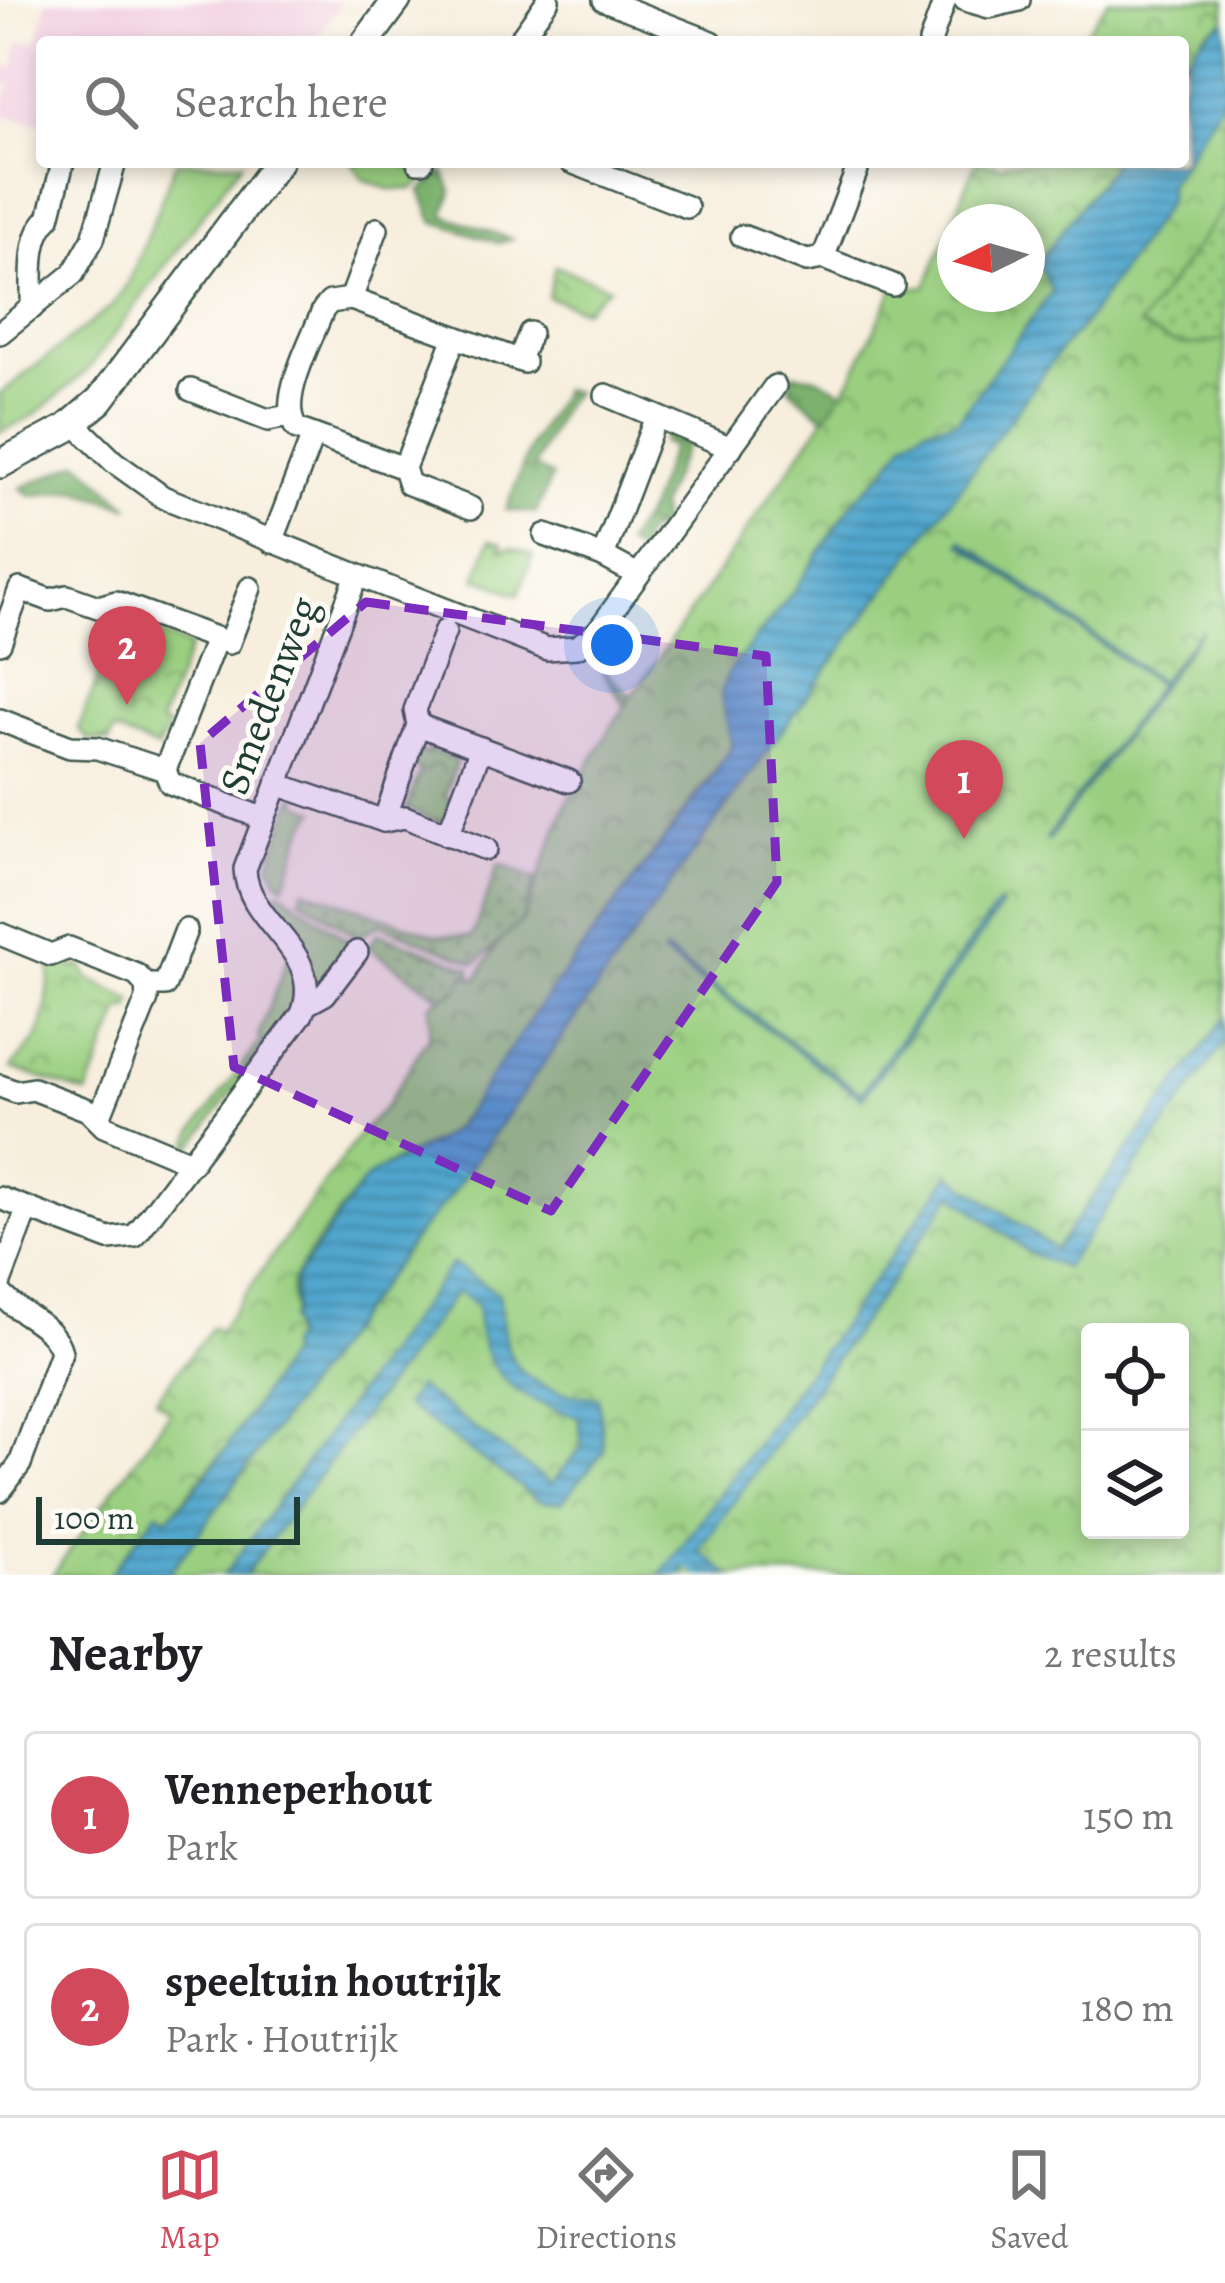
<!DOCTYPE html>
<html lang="en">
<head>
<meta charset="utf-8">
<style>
  :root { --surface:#fff; --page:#f6f6f6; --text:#202124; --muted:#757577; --line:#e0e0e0; --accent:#d1495b }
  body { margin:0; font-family:Alegreya,serif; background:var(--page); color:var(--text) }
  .controls { position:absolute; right:36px; bottom:36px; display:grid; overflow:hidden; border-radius:12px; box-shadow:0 6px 18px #0003 }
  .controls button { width:108px; height:108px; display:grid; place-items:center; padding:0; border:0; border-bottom:3px solid var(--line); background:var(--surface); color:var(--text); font:60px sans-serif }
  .compass { position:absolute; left:937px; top:204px; width:108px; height:108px; border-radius:50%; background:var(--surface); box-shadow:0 6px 18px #0003; rotate:265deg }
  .scale { position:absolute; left:36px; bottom:30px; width:264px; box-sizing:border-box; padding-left:12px; border:6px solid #1f3d34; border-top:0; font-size:33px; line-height:42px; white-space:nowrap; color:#1f3d34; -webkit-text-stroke:9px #fdfcf7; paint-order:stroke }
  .you { position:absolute; left:612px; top:645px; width:42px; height:42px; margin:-30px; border:9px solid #fff; border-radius:50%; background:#1a73e8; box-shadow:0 0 0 18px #1a73e833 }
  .badge { display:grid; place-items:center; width:78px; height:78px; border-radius:50%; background:var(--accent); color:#fff; font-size:39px; font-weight:700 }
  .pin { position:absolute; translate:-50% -99px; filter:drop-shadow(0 3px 6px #0008) }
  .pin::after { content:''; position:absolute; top:63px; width:42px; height:36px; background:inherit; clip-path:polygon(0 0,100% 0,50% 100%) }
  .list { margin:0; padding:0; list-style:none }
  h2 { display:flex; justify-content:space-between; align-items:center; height:156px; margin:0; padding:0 48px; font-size:51px }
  h2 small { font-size:39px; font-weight:400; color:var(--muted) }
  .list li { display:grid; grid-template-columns:78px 1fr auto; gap:36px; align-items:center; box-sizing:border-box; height:168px; margin:0 24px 24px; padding:0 24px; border:3px solid var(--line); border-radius:12px }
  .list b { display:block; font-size:45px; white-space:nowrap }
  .list p { margin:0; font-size:39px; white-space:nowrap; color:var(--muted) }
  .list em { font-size:39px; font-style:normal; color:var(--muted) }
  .icon { flex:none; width:66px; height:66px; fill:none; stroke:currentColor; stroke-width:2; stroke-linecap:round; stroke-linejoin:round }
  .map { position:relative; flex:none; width:1225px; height:1575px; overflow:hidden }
  .search { position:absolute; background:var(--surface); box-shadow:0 6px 18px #0003; left:36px; right:36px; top:36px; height:132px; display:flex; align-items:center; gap:30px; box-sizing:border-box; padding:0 42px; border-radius:12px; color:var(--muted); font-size:45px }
  .sheet { height:540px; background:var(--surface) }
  nav { display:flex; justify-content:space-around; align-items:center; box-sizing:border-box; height:168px; border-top:3px solid var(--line); background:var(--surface); font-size:33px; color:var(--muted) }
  nav a { display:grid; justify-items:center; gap:6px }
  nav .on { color:var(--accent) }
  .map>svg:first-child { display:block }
  .built { fill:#f2cfe1 }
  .grass { fill:#9acf80; stroke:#5c865a; stroke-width:3 }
  .forest { fill:url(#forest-crowns); stroke:#4d7851; stroke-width:3 }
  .park { fill:url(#park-crowns); stroke:#5c865a; stroke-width:3; fill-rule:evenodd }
  .garden { fill:url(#garden-dots); stroke:#5c865a; stroke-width:3 }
  .water { fill:url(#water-rules); stroke:#387280; stroke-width:3 }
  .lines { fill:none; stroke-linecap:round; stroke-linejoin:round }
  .stream { stroke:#51a6cd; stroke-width:6 }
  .minor-casing { stroke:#3f584d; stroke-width:26 }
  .tertiary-casing { stroke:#3f584d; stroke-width:32 }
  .minor { stroke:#fff; stroke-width:21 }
  .tertiary { stroke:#fff; stroke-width:27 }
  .marked { fill:#7b2cbf; fill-opacity:0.2; stroke:#7b2cbf; stroke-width:9; stroke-dasharray:24 15; stroke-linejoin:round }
  .labels { text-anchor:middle; stroke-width:10; stroke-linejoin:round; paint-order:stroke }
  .street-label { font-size:42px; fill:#1f3d34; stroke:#fdfcf7 }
</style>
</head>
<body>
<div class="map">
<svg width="1225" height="1575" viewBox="0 0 1225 1575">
  <defs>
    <pattern id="forest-crowns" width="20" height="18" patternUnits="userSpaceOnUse" patternTransform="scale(3)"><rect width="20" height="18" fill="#7bb26e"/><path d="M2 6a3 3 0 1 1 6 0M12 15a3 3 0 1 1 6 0" fill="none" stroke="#64925b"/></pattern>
    <pattern id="park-crowns" width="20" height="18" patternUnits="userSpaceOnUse" patternTransform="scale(3)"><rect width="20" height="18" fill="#9acf80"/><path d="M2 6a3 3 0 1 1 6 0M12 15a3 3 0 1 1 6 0" fill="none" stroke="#7da96a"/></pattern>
    <pattern id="garden-dots" width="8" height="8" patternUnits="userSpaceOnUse" patternTransform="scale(3)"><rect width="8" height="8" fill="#9acf80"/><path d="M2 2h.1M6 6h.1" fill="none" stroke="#7da96a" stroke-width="1.8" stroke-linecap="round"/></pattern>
    <pattern id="water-rules" width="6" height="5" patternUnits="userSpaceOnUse" patternTransform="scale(3)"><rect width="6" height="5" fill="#51a6cd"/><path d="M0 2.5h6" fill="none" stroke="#4388a7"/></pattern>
  </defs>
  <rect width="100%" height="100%" fill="#fdfcf7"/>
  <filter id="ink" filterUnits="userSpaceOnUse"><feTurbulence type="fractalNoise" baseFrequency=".00833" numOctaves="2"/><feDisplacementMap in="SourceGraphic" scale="24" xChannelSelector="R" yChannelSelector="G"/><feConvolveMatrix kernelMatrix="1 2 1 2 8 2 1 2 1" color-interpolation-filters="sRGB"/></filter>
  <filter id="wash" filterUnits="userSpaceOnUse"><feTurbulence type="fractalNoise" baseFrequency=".004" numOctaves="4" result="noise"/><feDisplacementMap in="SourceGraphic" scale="48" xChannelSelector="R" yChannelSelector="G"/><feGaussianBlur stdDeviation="2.7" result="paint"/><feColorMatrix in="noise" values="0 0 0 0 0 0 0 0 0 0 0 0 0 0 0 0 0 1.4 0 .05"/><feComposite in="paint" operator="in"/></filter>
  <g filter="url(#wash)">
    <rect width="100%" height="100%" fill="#f7eedd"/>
    <polygon class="built" points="47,0 340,0 337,10 314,42 42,42 42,124 2,115 10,83 1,80 5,66 13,68 19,41 38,41"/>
    <g class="grass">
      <polygon points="176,162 242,162 87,371 35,415 0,432 0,394 111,307 129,282"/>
      <polygon points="352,162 397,162 413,170 443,164 412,189 389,189 363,179"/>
      <path d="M490,540L502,544L501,550L511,548L533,555L519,594C502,592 492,579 476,579Z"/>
      <path d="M299,794L297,802L316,811C295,835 297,860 284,885L278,881L270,864L293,799Z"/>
      <polygon points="280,890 352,944 318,990 264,904"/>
      <polygon points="288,958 297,980 294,1007 192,1147 189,1144 195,1130 261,1040 258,1036"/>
    </g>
    <g class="forest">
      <polygon points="444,171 452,191 444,215 511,239 499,243 433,221 421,191"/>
      <path d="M794,374L816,377L864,402C874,424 872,444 859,464C829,514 772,545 740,596C721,627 715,670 690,696C673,715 654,717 632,717L597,663L633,698L655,699L806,501L848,437L789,388Z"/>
      <polygon points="563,389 575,392 563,405 534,467 552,476 536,513 506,510 530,446"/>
      <polygon points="666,431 687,443 659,507 662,523 645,535 637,551 625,545 649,508 672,446 662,443"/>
      <polygon points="80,462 130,507 76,490 32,496 21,488"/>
    </g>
    <g class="park">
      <polygon points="1108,0 1225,0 1225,21 1205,32 1183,63 1183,42 1079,42"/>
      <path d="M1225,96V1575H168L419,1232L447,1200L687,861L1064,345L1084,324L1168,202V185ZM1090,1332H1180V1530H1090Z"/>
      <path d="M976,162L1004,166L1007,162H1114L1042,257L1040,262L1052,291L958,420L926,427L906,440L885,471L855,499L794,591L729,673L721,694L732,740L729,752L546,997L464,1116C440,1148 400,1152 370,1176C356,1188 297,1267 292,1283C289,1297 297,1307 290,1320L293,1337L288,1354L228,1445L168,1518L158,1512L109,1575H52L170,1412L156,1399L212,1327L219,1331L359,1135L386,1106L430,1034V1004L455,991L466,974L477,979L499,941L523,920L566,804L615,721L850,381L897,282L905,288L926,286ZM955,222H1027V294H955Z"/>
      <polygon points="555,266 609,287 583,310 548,297"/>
      <polygon points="130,623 190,646 160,723 168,726 158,749 114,731 109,742 88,739 78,729 107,654 117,656"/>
      <polygon points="430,749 457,760 445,796 454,800 446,820 439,823 406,808 421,770 410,765 416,750 428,754"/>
      <polygon points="65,960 75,968 82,965 88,978 133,1001 129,1010 122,1008 87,1094 11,1068 38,1037 46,1009 51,966"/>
    </g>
    <g class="garden">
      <path d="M1225,206V339C1184,351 1176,345 1139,326Z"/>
      <polygon points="499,864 536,879 523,920 476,963 380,924 357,937 300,897 304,889 435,935 472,937"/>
      <polygon points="378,933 471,968 470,976 466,975 457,989 442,998 368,947"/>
    </g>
    <g class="water">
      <path d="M1225,21V96L1183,162C1183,106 1167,51 1225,21Z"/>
      <path d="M1114,162H1183L1168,185V202L1084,324L1064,345L687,861L447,1200L419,1232L168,1575H109L158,1512L167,1519C216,1473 250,1410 288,1355L287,1347L293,1337L290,1319L294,1313V1280L360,1186L372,1174L435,1142L457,1126L546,997L716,772L732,746L721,694L728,673L794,591L855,499L885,471L906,440L926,427L958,420L1052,291L1039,265L1042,257Z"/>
      <polygon points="962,540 1159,682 1202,629 1048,841 1046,839 1158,685 960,543"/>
      <polygon points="998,904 1002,906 862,1098 663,954 665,951 861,1093"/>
      <polygon points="1225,1018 1225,1042 1064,1268 1029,1253 953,1194 699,1551 730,1575 707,1575 691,1563 681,1575 661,1575 950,1174 1055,1249"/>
      <path d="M452,1263L499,1294C502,1314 502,1341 513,1360C528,1386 570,1397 598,1397L604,1451L562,1502L540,1501L405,1405L417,1387L551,1484L582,1447L579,1417C520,1401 477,1374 477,1305L457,1291L245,1575H224Z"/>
    </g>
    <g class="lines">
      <polyline class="stream" points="687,1563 703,1575"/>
    </g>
  </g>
  <g filter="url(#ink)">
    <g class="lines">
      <g class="minor-casing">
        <g id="minor">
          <polyline points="604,0 712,42"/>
          <polyline points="965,0 989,7 1019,0"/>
          <polyline points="518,42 548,0"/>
          <polyline points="930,42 945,0"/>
          <polyline points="418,162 422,162"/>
          <polyline points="571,162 687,207"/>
          <polyline points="742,236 807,261 823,258 893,285"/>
          <polyline points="823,258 860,162"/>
          <polyline points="351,299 377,229"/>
          <path d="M32,308C33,281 27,237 49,218L63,162"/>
          <polyline points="0,333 73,274 93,239 115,162"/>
          <polyline points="455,337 404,468 409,484 471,508"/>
          <polyline points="519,360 530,333"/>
          <polyline points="191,390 268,420 288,416"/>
          <polyline points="606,395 731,448"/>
          <path d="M404,468L297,429C276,402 312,340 323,310L330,302L351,299L524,362"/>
          <polyline points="545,535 603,556 638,575"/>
          <polyline points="272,542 313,435"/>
          <polyline points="603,556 656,417"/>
          <polyline points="357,575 547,649 577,647 597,632 775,386"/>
          <polyline points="216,639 165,770 170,783 262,818"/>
          <polyline points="0,643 20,589 50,600 67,596 98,607 116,602 229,643 250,588"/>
          <polyline points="0,720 70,747 97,748 165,770"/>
          <polyline points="418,725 569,781"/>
          <polyline points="277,784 384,821 405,817 486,849"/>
          <polyline points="384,821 418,725 415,710 445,631"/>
          <polyline points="448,835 481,748"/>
          <polyline points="0,934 51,955 69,948 137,975 146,985 147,999 99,1118"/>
          <polyline points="146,985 165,985 186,930"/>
          <polyline points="305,1005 325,994 357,952"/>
          <polyline points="0,1086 16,1092 33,1089 88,1110 104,1126 192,1163"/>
          <path d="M0,1198L109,1239L135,1236L302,1014C326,950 247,925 245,869L357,575L163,497L114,462L74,423"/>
          <polyline points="0,1282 28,1208"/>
          <path d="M0,1292C17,1315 54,1323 61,1352L20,1464L0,1491"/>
        </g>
      </g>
      <g class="tertiary-casing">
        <g id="tertiary">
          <polyline points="366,42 397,0"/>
          <polyline points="0,464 67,428 100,400 278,162"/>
        </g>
      </g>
      <use href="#minor" class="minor"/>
      <use href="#tertiary" class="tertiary"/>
    </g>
  </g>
  <path class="marked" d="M366,602L766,656L777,882L551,1211L234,1067L200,743Z"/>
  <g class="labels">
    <g class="street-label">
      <text transform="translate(268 695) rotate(-69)" y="15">Smedenweg</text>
    </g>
  </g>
</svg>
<div class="controls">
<button><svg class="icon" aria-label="locate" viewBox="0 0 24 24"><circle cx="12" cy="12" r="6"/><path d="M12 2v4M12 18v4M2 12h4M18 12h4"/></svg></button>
<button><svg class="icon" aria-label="layers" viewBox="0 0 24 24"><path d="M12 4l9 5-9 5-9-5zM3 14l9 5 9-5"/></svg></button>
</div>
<svg class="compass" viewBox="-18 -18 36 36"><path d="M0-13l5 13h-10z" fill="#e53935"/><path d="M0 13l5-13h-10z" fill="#757577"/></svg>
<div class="scale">100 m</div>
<div class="you"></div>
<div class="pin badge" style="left:964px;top:839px">1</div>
<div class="pin badge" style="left:127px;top:705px">2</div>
<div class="search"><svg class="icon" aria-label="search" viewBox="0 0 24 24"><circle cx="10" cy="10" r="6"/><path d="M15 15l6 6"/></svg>Search here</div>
</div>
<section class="sheet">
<h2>Nearby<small>2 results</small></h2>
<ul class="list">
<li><span class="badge">1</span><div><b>Venneperhout</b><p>Park</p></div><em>150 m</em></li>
<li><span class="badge">2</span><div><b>speeltuin houtrijk</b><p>Park · Houtrijk</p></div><em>180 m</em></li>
</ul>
</section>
<nav>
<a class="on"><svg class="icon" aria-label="map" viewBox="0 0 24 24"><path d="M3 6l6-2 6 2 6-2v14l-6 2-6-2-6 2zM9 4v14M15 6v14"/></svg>Map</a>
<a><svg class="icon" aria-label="directions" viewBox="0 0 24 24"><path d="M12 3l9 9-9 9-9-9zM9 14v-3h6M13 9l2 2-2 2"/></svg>Directions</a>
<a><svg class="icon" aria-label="saved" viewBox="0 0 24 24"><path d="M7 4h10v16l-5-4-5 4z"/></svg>Saved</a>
</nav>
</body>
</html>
